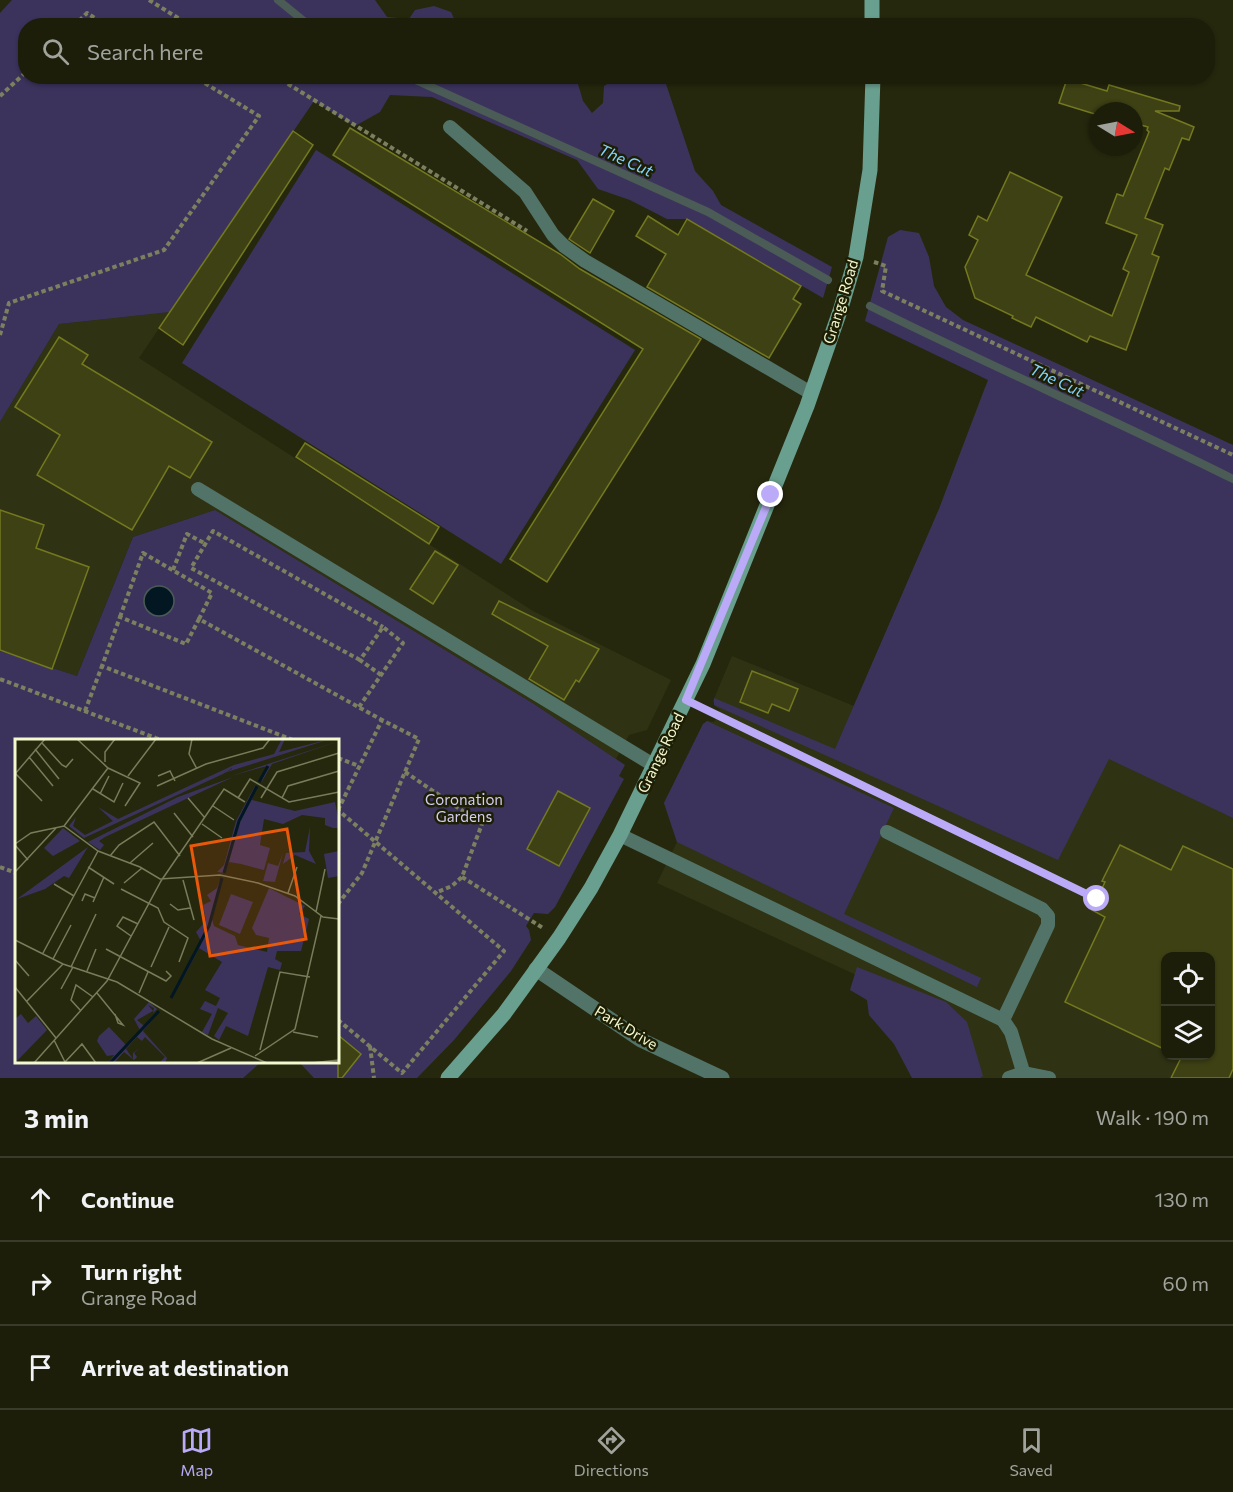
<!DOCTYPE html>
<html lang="en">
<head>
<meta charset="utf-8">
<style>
  :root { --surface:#1c1e0a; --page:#292b18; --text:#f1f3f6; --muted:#a0a29c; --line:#3a3c2b; --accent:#baaaf7 }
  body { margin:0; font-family:Commissioner,sans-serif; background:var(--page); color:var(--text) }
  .controls { position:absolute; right:18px; bottom:18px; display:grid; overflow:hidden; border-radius:12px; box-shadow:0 2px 4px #0004 }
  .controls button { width:54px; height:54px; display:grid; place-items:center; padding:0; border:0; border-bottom:2px solid var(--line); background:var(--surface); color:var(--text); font:30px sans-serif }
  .compass { position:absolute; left:1089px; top:102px; width:54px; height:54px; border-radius:50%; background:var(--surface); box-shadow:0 2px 4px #0004; rotate:100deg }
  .stop { position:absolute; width:18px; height:18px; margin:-14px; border:4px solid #baaaf7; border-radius:50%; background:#fff }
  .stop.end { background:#baaaf7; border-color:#fff; box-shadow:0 2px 6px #0008 }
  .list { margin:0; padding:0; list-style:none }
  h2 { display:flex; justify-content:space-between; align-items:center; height:78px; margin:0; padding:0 24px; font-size:26px }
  h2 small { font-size:20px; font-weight:400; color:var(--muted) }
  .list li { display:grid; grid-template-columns:39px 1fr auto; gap:18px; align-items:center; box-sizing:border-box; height:84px; padding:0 24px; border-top:2px solid var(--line) }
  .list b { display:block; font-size:22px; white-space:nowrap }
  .list p { margin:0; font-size:20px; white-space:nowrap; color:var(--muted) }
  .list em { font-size:20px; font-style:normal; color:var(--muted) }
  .icon { flex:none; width:33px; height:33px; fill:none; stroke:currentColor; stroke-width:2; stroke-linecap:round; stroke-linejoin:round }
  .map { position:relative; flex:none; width:1233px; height:1078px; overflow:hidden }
  .search { position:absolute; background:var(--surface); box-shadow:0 2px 4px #0004; left:18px; right:18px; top:18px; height:66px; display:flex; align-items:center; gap:15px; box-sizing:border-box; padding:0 21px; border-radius:24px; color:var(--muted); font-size:22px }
  .sheet { height:330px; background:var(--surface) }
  nav { display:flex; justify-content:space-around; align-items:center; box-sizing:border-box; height:84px; border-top:2px solid var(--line); background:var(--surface); font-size:16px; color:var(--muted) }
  nav a { display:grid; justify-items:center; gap:3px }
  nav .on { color:var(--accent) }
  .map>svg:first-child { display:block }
  .built { fill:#2f3213; fill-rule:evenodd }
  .green { fill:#3c335d }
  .water { fill:#021722; stroke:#4b5b56; stroke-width:1.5 }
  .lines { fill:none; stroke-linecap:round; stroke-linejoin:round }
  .stream { stroke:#4b5b56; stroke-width:8 }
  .building { fill:#3e4114; stroke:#747920; stroke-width:1.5 }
  .path { stroke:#7d805f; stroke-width:4; stroke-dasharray:4.5 3; stroke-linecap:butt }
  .lane { stroke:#527368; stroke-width:14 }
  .street { stroke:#527368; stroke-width:15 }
  .secondary { stroke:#699f8e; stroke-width:15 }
  .route { stroke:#baaaf7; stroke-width:8 }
  .labels { text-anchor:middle; stroke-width:5; stroke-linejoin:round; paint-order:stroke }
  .street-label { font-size:15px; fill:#f4f9cf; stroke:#1d1e04 }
  .park-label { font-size:15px; fill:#d4cef1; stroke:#1d1e04 }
  .water-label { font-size:16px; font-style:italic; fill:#84d3fd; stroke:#1d1e04 }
  .inset-river { fill:none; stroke:#021722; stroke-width:3 }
  .inset-road { fill:none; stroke:#787c5b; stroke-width:1.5 }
  .view { fill:#e8590c; fill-opacity:0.15; stroke:#e8590c; stroke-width:3 }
  .inset-edge { fill:none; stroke:#f4f9cf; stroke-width:3 }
</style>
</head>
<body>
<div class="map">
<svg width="1233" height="1078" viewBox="0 0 1233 1078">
  <rect width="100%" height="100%" fill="#26280d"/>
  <g class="built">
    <polygon points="170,312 139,358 533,611 671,680 647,730 629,735 616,759 534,704 215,510 133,537 77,676 0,651 0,422 59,324"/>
    <path d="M985,387L1233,504V1078H944L893,992L657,883L677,842L664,803L703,724L707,721L714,722L717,716L720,709L716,707L713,701L732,656L854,706L939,509ZM1166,956H1210V1056H1166Z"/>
  </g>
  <g class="green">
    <path d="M12,0H375L387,17L409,19L415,10L434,6L451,12L457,25L26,26V76L576,77L583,101L592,113L603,103L604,86C627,72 641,74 666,84L695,171L713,191L721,205L832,267L823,298L687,219H667L630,200L598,189L577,160L432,97L390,95L380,112L355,126L314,101L170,312L59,324L0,422V13Z"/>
    <polygon points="316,150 635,350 501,564 182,363"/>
    <polygon points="900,230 919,233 929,257 934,286 946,307 963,320 1233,445 1233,818 1109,759 1058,860 714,705 714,698 835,749 939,509 988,380 865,321 888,237"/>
    <polygon points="215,510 534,704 625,765 619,776 624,779 555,907 548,914 534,913 526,926 529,930 531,940 511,971 454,1040 417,1078 314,1078 299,1062 338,1062 338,740 16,740 16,1062 261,1062 243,1078 0,1078 0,651 77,676 133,537"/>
    <polygon points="707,721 894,808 844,914 981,978 977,987 677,842 664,803 703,724"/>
    <polygon points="857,967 946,1002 967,1022 983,1076 980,1078 912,1078 894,1044 869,1015 867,1000 850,990"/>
  </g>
  <circle class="water" cx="159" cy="601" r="15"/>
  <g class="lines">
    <g class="stream">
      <polyline points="278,0 310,26"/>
      <polyline points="407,76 708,212 828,280"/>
      <path d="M870,306C990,366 1113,419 1233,479"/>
    </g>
  </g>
  <g class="building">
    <polygon points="1067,79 1107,91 1109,85 1180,106 1179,111 1155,111 1194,127 1189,140 1182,138 1169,170 1165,168 1145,218 1163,225 1152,254 1159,257 1126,350 1090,336 1087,342 1036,317 1031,327 1012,318 1013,316 975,298 965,267 978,240 969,235 978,216 987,221 1010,172 1062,197 1026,275 1112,316 1129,272 1123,269 1137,235 1106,223 1117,194 1123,196 1149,132 1147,130 1148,127 1134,123 1134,111 1098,111 1098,115 1059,103"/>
    <polygon points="350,128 560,254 580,269 701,339 547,582 510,559 643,349 333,155"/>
    <polygon points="293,131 313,145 183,345 159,328"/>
    <polygon points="593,199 614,211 590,253 569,239"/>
    <polygon points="648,216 678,235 687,219 801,286 793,299 801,304 769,358 647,287 666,254 636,236"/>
    <polygon points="59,337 88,355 82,364 212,442 190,478 169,466 132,530 37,475 60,435 15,407"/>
    <polygon points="305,443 439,527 429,544 296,457"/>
    <polygon points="0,510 44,525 36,548 89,567 52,669 0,650"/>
    <polygon points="435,551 458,565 433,604 410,589"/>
    <polygon points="499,601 599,649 579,682 576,680 564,700 529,679 548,646 492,614"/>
    <polygon points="752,671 798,689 789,711 772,704 768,713 740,702"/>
    <polygon points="558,791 590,808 559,866 527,849"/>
    <polygon points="1120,845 1171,870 1183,846 1233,869 1233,1069 1229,1078 1171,1078 1182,1056 1210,1056 1210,957 1166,957 1166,1050 1065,1002 1105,917 1092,910 1105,882 1102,881"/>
    <polygon points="338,1035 361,1054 342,1078 338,1078"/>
  </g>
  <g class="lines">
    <g class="path">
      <polyline points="149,0 191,26"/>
      <polyline points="74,26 87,13 107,26"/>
      <polyline points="275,76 527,231"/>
      <polyline points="0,96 26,72"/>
      <polyline points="874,262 886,266 882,291 1233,455"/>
      <polyline points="0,335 9,303 164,250 259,116 193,76"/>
      <polyline points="173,570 187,534 206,544"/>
      <polyline points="120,617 143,553 212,593 199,619"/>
      <polyline points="360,660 191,568 213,531 383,627"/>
      <polyline points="0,679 161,740"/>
      <polyline points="359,707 403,643 383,627 360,660 381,675"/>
      <polyline points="703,709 1097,899"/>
      <polyline points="85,711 102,666"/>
      <polyline points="293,740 102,666 120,617 186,644 199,619 382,720"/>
      <polyline points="338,758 359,766"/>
      <polyline points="405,772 482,824 462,877 452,886 435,893"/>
      <polyline points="338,810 382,720 419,739 362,873 338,904"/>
      <polyline points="0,867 16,873"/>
      <polyline points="462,877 543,928"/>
      <polyline points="338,1020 402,1073 504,951 338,810"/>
      <polyline points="370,1046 374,1078"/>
    </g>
    <g class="lane">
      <polyline points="450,127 525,192 553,235 564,246 585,261 811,393"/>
      <polyline points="198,489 655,766"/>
      <polyline points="887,832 1042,909 1048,916 1048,925 1003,1020"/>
      <polyline points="620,835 1003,1020 1011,1032 1025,1078"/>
      <polyline points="1009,1078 1024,1073 1049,1078"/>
    </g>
    <polyline class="street" points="536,969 641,1040 722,1078"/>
    <g class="secondary">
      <polyline points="872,0 872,26"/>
      <polyline points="448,1078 504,1014 559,938 591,888 620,835 703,664 807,406 841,308 856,257 870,170 873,76"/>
    </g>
  </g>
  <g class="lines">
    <polyline class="route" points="771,495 686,700 1097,899"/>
  </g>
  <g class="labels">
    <g class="street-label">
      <text transform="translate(841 302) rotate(-73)" y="5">Grange Road</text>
      <text transform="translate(661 753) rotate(-64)" y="5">Grange Road</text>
      <text transform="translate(626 1028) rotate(31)" y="5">Park Drive</text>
    </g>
    <g class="park-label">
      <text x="464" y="805">Coronation<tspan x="464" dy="17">Gardens</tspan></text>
    </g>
    <g class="water-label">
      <text transform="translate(626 160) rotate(24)" y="6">The Cut</text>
      <text transform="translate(1057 380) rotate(25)" y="6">The Cut</text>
    </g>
  </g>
  <g transform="translate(15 739)">
    <rect width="324" height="324" fill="#26280d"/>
    <path d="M267,0H270L264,13L315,0L209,34L217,30V29L208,35L69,99L54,87L61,78L58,87L70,96L98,82L83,68L103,80L219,26L259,15ZM324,2L257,25L246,44L252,27L216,37ZM218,38L90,98L84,102L89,106L85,111L73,103L163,58ZM241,45L237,61L280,72L320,63L324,84V89H318L310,86V79L287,76L268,85L249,80L245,106L255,109L246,142L249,131L226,125L214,123L210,134L202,133L209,126L221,82ZM295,88L294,112L301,125L280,116L268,125L271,114L290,113ZM48,89L65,102L38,117L29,109ZM73,108L54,139L49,137L30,150L2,160ZM324,112V137L313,139L309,115ZM268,114L260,143L248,142L253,124L263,127ZM206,138L197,180L199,187L220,197L223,206L252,213L254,199L241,196L237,189L254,149L290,167L284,175L294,180L286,212H262L260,220L267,224L265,231L253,228L233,297L211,287L204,301L199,297L213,274L203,269L193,296L187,293L197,275L185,270L190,262L201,267L205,259L190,251L207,223L184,209L166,244L186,202L181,193L191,182L188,166L196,162L192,156L202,149ZM216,155L238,163L225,195L204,186ZM134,263L142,270L138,274L139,269L133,266L138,272L122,281L129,287L145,272L128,292L152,319L150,324H144L150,318L130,298L127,302L122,298L111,310L118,320V314L125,309L119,314L122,318L119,321L109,313L99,324H93L99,316L92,317L82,302L84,297L94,288L111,306L125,291L119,280ZM6,275L13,284L21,277L32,291L0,324V280Z" fill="#3c335d"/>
    <path class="inset-river" d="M244,43L253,27M209,134L224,82L242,47M156,259L194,187L207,139M95,324L144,272"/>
    <path class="inset-road" d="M62,0L93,29L125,44L110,67M177,0L174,15L182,30M27,4L47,26L51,28L58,20M20,10L44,40M14,18L38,47M90,23V13L100,0M0,34L27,62M0,35L30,0M113,37L141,0M143,37L155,32L160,42M142,47L191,25L248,9L255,0M78,50L99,63L108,44M85,55L94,37M173,59L190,79M223,59L235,40L274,63L324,53M246,59L262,33L324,14M267,59L273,47L324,32M198,67L219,81M159,74L178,98M187,85L207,99M49,87L93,29M0,105L16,94L49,87L83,112L125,128L145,140L205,136L243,144L280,157L308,178L324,180M0,106L13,121M95,117L104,106L139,83L165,117M115,124L138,104M73,128L99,145M0,133L41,89M168,141L179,181M109,144L127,129M39,145L59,157M106,150L143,169L149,183L173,199L164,223M273,154L282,128M67,162L70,155L80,159M78,163L89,138M155,165L163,171L175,169M301,173L310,130M116,197L102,187L108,178L123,185M0,201L48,225L102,243L197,300L252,324M91,210L151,242L156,237L151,232M28,214L83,112M38,220L56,186M0,221L14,237M56,228L81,175M136,228L154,188M72,232L81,210M0,248L41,299M46,250L58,228M82,254L108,286L103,284L100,275M124,254L133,233M12,262L48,225M66,272L56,261L61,246L78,258M278,293L303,298M39,301L50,323M245,311L265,233L295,238M240,317L280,290L306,177M50,323L67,305L81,324M19,324L92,242L146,142L209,50L230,63M182,324L216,309M296,324L324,321"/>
    <path class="view" d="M272,90L291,200L195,217L176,107Z"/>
    <rect width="324" height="324" class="inset-edge"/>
  </g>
</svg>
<div class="controls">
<button><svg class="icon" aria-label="locate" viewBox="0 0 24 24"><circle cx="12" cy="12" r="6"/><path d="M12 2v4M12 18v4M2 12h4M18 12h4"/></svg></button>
<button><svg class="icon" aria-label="layers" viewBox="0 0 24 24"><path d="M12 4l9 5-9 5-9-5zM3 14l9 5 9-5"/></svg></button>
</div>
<svg class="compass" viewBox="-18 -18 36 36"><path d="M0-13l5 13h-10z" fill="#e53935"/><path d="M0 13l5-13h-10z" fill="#a0a29c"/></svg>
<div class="stop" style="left:1097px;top:899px"></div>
<div class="stop end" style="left:771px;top:495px"></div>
<div class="search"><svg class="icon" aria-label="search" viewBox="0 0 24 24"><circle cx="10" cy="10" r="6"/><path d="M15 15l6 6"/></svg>Search here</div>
</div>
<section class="sheet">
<h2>3 min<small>Walk · 190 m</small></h2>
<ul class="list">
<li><svg class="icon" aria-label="ahead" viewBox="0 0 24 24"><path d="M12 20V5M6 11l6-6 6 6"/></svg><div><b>Continue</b></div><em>130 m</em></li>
<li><svg class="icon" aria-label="right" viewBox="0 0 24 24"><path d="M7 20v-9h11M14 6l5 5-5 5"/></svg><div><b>Turn right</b><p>Grange Road</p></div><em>60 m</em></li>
<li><svg class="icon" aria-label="arrive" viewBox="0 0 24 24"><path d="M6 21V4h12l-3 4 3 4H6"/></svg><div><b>Arrive at destination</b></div></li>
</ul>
</section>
<nav>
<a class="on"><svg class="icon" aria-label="map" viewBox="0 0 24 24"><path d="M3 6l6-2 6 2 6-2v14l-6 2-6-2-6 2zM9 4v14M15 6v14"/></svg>Map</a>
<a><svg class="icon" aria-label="directions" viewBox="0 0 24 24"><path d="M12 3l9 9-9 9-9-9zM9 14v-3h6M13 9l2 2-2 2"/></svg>Directions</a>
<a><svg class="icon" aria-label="saved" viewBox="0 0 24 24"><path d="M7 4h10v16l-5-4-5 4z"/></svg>Saved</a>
</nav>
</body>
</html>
